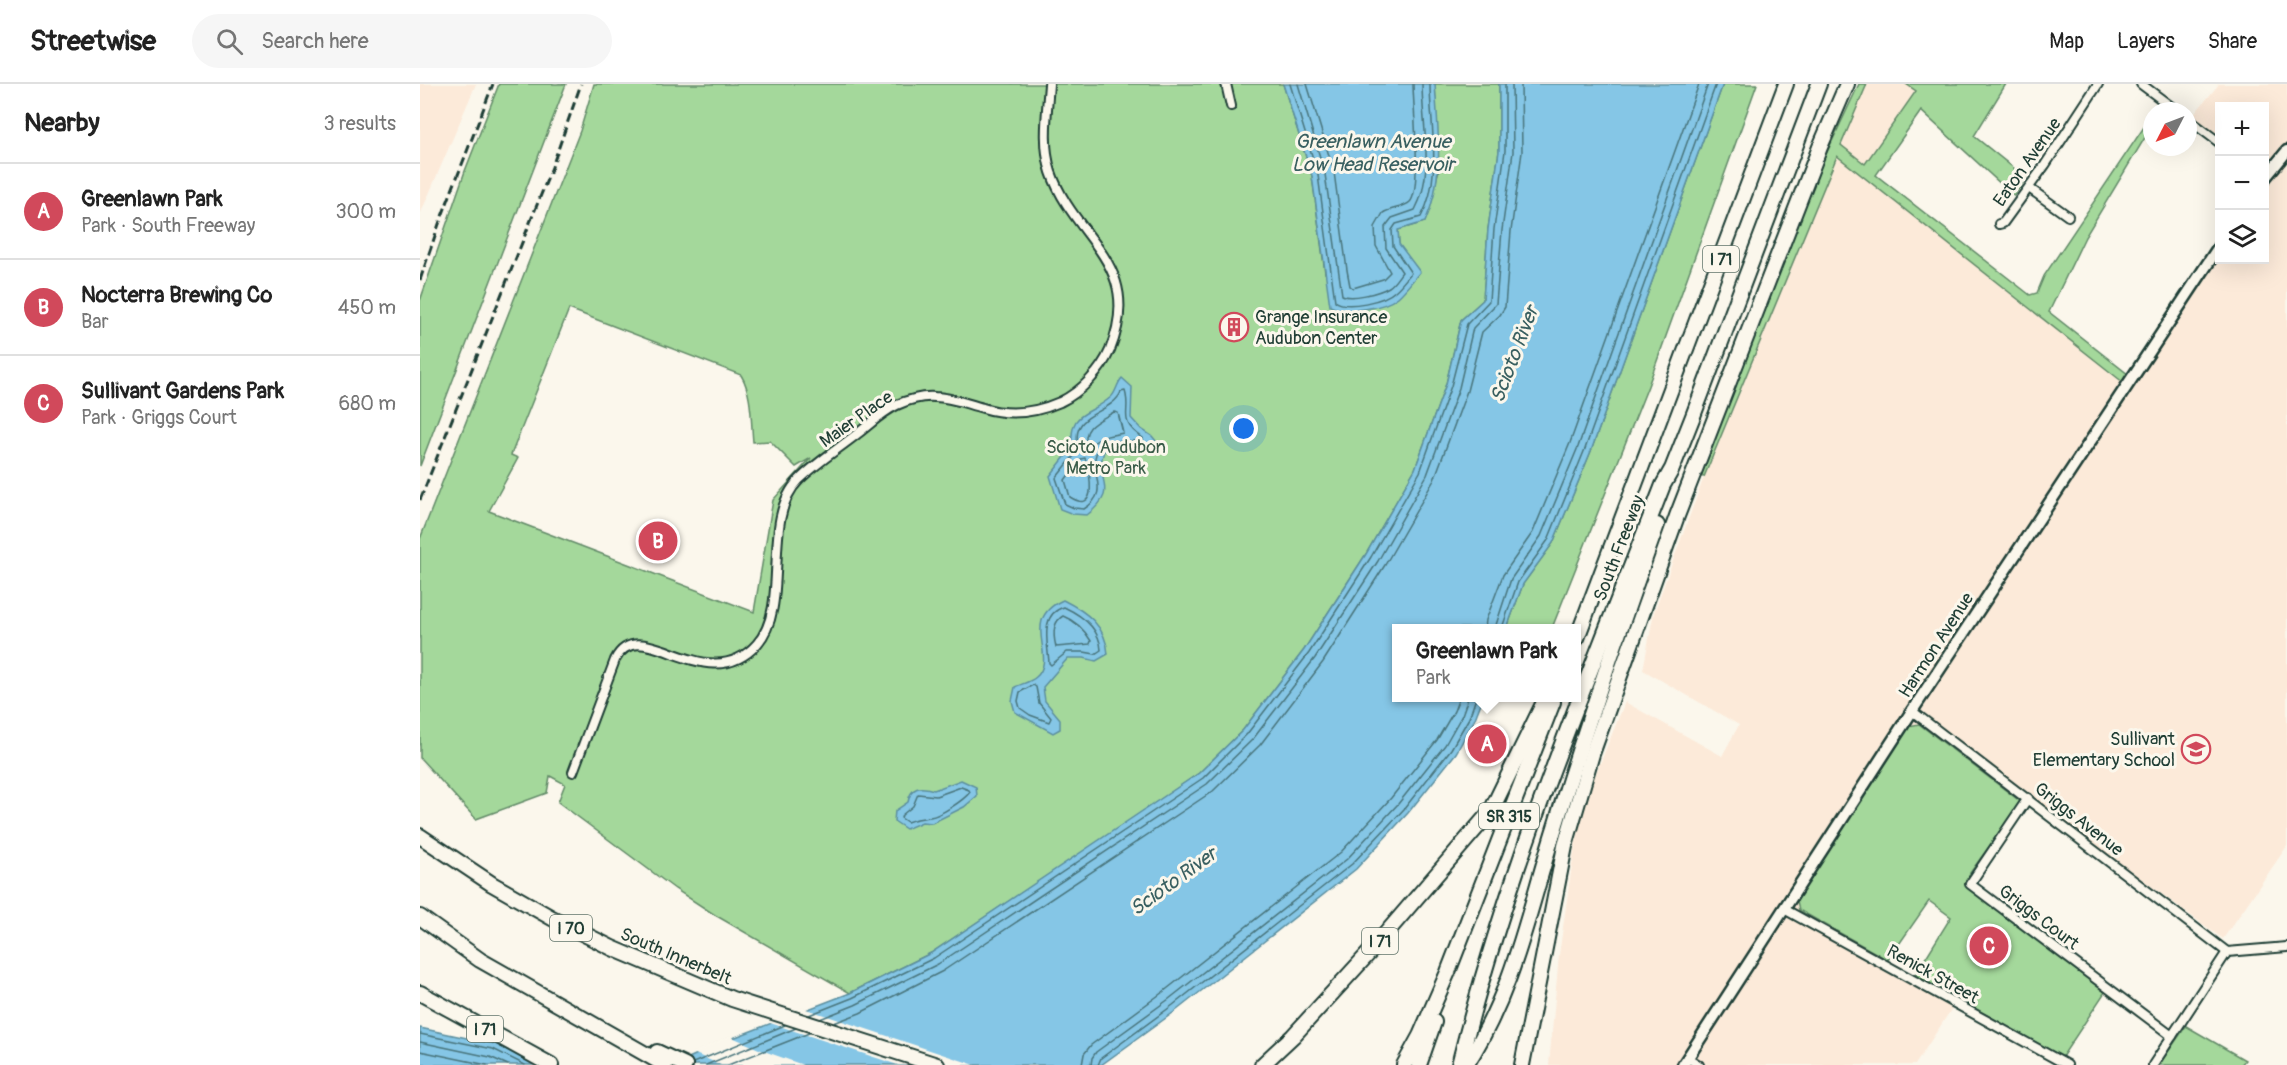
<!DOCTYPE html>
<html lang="en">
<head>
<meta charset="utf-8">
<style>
  :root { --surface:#fff; --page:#f6f6f6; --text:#222; --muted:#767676; --line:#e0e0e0; --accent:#d1495b }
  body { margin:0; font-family:Pangolin,sans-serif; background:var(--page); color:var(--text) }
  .controls { position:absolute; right:18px; top:18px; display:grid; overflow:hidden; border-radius:0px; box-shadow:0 6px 24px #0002 }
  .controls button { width:54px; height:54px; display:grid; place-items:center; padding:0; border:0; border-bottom:2px solid var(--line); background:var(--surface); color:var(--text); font:30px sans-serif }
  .compass { position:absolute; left:1723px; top:18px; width:54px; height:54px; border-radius:50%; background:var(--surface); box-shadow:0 6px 24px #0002; rotate:228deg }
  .you { position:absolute; left:824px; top:345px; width:21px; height:21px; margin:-15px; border:4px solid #fff; border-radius:50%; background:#1a73e8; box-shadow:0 0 0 9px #1a73e833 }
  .badge { display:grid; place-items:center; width:39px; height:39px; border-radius:50%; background:var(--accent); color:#fff; font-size:20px; font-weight:700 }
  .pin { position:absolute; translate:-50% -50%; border:3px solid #fff; box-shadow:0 2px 6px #0006 }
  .popup { position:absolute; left:972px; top:540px; width:189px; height:78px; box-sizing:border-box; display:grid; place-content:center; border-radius:0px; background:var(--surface); filter:drop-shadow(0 2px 4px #0005); font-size:20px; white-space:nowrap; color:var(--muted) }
  .popup b { font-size:22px; color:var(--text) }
  .popup::after { content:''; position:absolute; left:50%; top:100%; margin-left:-12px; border:12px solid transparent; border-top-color:var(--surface) }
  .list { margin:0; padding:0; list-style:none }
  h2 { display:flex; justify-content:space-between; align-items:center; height:78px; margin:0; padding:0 24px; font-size:26px }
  h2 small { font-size:20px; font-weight:400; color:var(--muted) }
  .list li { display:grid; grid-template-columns:39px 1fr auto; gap:18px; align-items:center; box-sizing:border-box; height:96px; padding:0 24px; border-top:2px solid var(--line) }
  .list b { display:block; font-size:22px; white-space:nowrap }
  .list p { margin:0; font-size:20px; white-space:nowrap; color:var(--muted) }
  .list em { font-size:20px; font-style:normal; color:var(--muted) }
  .icon { flex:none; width:33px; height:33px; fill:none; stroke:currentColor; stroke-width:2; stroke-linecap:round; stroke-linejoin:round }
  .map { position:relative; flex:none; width:1867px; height:981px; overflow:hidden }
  header { display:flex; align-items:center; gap:36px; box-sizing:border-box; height:84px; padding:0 30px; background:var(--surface); border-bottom:2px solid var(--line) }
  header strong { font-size:28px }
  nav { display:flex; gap:33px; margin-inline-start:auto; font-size:21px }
  .search { width:420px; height:54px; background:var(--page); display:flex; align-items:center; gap:15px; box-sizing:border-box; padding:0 21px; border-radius:33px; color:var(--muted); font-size:22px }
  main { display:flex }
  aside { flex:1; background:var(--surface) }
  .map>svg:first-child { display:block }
  .built { fill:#fcead9 }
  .green { fill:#a4d89b; stroke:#628a68; stroke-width:1.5; fill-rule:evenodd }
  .water { fill:#85c6e6; stroke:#5c8f9f; stroke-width:1.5 }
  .pier { fill:#fbf7ec }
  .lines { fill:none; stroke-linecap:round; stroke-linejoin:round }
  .shore { stroke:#48747b; stroke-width:1.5 }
  .minor-casing { stroke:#1f3d34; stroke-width:12 }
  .secondary-casing { stroke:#1f3d34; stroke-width:15 }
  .motorway-casing { stroke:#1f3d34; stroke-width:18 }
  .minor { stroke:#fbf7ec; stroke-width:8 }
  .secondary { stroke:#fbf7ec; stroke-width:10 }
  .motorway { stroke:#fbf7ec; stroke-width:14 }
  .rail { stroke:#1f3d34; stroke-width:3; stroke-dasharray:9 4.5; stroke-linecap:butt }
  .labels { text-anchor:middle; stroke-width:6; stroke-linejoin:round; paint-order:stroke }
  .shield { fill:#fbf7ec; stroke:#61756b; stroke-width:1.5 }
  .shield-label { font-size:16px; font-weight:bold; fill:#1f3d34 }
  .street-label { font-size:18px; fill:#1f3d34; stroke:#fbf7ec }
  .poi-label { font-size:18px; fill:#1f3d34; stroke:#fbf7ec; text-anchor:start }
  .park-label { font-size:18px; fill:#3a5c49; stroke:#fbf7ec }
  .water-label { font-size:20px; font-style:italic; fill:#385f60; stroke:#fbf7ec }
</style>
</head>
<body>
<header>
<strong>Streetwise</strong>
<div class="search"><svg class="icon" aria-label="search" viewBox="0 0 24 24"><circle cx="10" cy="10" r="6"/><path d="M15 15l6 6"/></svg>Search here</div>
<nav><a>Map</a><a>Layers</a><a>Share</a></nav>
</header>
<main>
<aside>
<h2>Nearby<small>3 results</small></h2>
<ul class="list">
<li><span class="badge">A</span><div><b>Greenlawn Park</b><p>Park · South Freeway</p></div><em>300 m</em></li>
<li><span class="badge">B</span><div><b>Nocterra Brewing Co</b><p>Bar</p></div><em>450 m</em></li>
<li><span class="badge">C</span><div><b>Sullivant Gardens Park</b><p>Park · Griggs Court</p></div><em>680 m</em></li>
</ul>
</aside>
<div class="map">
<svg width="1867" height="981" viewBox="0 0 1867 981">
  <rect width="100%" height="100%" fill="#fbf7ec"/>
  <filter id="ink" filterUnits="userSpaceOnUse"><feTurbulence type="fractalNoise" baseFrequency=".0167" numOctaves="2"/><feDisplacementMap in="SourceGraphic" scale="12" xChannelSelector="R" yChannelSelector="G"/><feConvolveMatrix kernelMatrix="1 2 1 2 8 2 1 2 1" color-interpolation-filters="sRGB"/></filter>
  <g filter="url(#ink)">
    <g class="built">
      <polygon points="0,0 56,0 0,131"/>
      <polygon points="1447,0 1486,0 1496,7 1445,80 1421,61"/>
      <polygon points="1799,0 1867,0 1867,762 1803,855 1637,733 1601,718 1499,640 1489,642 1379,826 1538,915 1495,981 1129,981 1139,871 1154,767 1165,717 1205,618 1302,672 1319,641 1223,586 1234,528 1284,393 1417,72 1704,299 1799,158 1800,176 1844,176 1844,22 1800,22 1799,56 1771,34"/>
    </g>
    <g class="green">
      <polygon points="79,0 146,0 0,382 0,217 45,87"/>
      <path d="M174,0H863L892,92L905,189L979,160L978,146L1005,138L1019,86L1015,0H1079V67L1068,145L1063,216L1041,236L1026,300L995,385L946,470L884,566L823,646L779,689L678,758L511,869L430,909L295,831L255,805L138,718L145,700L130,692L127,709L56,735L0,674V455L160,47ZM149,225L321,291C332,309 331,337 333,358L350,357L376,383L391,374L353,416L334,528L69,427L98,374L91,371Z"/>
      <polygon points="1303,0 1337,0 1228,302 1132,544 1087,544 1103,500 1133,459 1171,367"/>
      <polygon points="1439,0 1447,0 1421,61 1445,80 1496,7 1486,0 1586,0 1554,52 1606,94 1594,112 1501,27 1456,91 1610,211 1617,209 1624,192 1724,43 1729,47 1665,153 1629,228 1709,291 1704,299 1417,72 1284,393 1267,391 1361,166"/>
      <polygon points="1499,640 1601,718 1550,789 1550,803 1685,908 1642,973 1495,891 1531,833 1509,817 1468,876 1379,826 1376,812 1489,642"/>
      <polygon points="1766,942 1825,976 1821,981 1739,981"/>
    </g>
    <g class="water">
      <path d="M863,0H1015C1018,47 1025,94 1005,138L978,146L979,160L1000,188C993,196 986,206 978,213C964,225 926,230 910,222L892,92Z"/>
      <polygon points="1079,0 1303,0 1171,367 1133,459 1103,500 1087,544 977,544 977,614 1063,614 1054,637 1036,669 988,729 936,785 757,926 681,981 253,981 313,954 430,909 511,869 779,689 823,646 884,566 946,470 995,385 1026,300 1041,236 1063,216 1068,145 1079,67"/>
      <path d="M702,294L712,303L711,334L721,345L732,352L736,357L735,364C717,367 701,360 684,367C673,398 702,404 667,431L653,430L640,425L630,392L652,364C649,325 667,334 691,313C696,309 697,299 702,294Z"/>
      <path d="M643,516C667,528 686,542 688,570L676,577L664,574H648L623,603L625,617L640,635V645L633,649L595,628L592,617L595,603C601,600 611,598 616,593C639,573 598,536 643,516Z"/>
      <path d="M541,696L556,703L557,712L544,723L512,739L502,738L486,745L474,737L475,727L488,718C491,702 500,702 514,706Z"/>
      <polygon points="0,944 75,960 119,981 0,981"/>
    </g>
    <g class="pier">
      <polygon points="383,924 555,981 478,981 347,938"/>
      <polygon points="310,952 341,966 383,981 301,981 273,969"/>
    </g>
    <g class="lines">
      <g class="shore">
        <path d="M870,0L898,91L915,217C926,226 965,217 975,207C981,202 986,195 991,189L973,162L972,146L976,140L1001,133C1023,93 1010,43 1010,0"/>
        <path d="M878,0L905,90L922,211C931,216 959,209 969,203C974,200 978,193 982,188L966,164L965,143L972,134L995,126C1015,90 1002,40 1002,0"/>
        <path d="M887,0L914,88L927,186L930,202L933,204L963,195L970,188L956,162L955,143L963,129C971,124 984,124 990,118C1002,106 993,20 993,0"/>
        <path d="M705,307C712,329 696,336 723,354V357H692L680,362C663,387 695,405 664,425L654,424L645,420L636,394L658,367C658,360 656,353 658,347C663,328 693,327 701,308Z"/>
        <path d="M694,328L698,329L703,349C690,352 679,351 670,363H667C661,342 679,337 694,328Z"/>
        <path d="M665,374C669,386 680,432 650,413L645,396L661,375Z"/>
        <path d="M644,523C661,531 680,545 681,566L675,570L664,568H647L631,581L629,579C628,560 619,530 644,523Z"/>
        <path d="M643,532C656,537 664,545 671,557L670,560L636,563C633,551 632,538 643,532Z"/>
        <polyline points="1065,544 1066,536 1083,491 1113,448 1150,359 1279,0"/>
        <polyline points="1075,544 1091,495 1121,452 1158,363 1288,0"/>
        <polyline points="1082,544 1098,498 1128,456 1165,365 1296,0"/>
        <polygon points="613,601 616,603 619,619 631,634 629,638 610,631 600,624 598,617 600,608"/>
        <path d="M541,703L549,706L550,708C544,716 520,732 510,733C501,734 495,735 487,738L481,734L482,731L493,722L498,710L516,712Z"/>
        <polyline points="389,931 432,914 514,874 783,694 827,650 889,569 951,473 1000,388 1031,302 1047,240 1069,217 1074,145 1085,67 1085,0"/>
        <polyline points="400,935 435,921 518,880 787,700 833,655 895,574 958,477 1007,391 1039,304 1053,244 1076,220 1082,146 1093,68 1092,0"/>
        <polyline points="414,939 440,929 523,887 793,707 840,661 903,578 965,481 1014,396 1047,307 1062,248 1080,231 1085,223 1091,147 1102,68 1101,0"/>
        <polyline points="0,950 73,965 105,981"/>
        <polyline points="0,958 70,973 88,981"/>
        <polyline points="0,967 67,981"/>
        <polyline points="273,979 365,941"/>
        <polyline points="286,981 376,944"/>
        <polyline points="308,981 389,949"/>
        <polyline points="662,981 664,970 671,961 743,908 921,768 971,714 1017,656 1034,627 1039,614"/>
        <polyline points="671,981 672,974 676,968 749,915 927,775 978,720 1025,661 1042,631 1048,614"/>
        <polyline points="678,981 681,974 753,921 932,780 984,725 1031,665 1049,634 1056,614"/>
      </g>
      <g class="minor-casing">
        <g id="minor">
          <polyline points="806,0 811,22"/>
          <polyline points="1721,0 1757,27"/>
          <polyline points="1768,35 1800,59"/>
          <polyline points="1609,104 1648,132"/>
          <polyline points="1579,140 1583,139 1625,81 1678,0"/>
          <polyline points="1492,627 1807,868"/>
          <path d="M153,688L195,576C220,526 286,617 337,560C372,521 340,434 379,396C396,379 418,365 437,350C449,341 462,328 477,321C488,316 502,312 515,313C531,313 547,320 563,324C589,332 615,329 640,318C661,308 681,287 690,266C725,179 654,156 631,88C622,61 627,29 629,0"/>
          <polyline points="1608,714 1550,800 1752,952"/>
          <polyline points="1364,825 1647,981"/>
          <polyline points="1807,868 1867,863"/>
          <polyline points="1268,974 1279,981"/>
          <polyline points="1733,981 1807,868"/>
        </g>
      </g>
      <g class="secondary-casing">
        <g id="secondary">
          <polyline points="1844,95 1867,67"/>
          <polyline points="1263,981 1492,627 1800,161"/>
        </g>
      </g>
      <g class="motorway-casing">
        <g id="motorway">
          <polyline points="1157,554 1366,0"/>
          <polyline points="0,752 72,800 132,834 192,864 312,915 517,981"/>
          <polyline points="0,833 60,876 245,981"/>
          <polyline points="0,909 131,981"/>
          <polyline points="237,968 265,981"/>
          <polyline points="842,981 873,952 949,869 1071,727 1126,614"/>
          <polyline points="984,981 1000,952 1028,888 1133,618"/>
          <polyline points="999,981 1014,938"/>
          <path d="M1039,981C1088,782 1169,592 1243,401L1252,385L1273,332L1399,0"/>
          <path d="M1046,981C1095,904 1108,828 1135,743C1166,641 1201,541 1237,441"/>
          <polyline points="1102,981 1145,762 1172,670 1257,432 1400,63 1427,0"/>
        </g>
      </g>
      <use href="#minor" class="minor"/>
      <use href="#secondary" class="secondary"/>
      <use href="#motorway" class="motorway"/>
      <g class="rail">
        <polyline points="0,196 19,140 73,0"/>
        <polyline points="0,416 132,83 161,0"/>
      </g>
    </g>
  </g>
  <defs>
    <g id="building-ring" transform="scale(1.5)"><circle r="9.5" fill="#fbf7ec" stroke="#d1495b" stroke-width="1.5"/><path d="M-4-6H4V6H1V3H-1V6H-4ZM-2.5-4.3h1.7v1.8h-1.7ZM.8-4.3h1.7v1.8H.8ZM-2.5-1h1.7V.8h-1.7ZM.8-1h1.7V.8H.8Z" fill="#d1495b"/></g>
    <g id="school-ring" transform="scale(1.5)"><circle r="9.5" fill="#fbf7ec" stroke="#d1495b" stroke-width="1.5"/><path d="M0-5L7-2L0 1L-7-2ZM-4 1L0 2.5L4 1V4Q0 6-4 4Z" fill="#d1495b"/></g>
  </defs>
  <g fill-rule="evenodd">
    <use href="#building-ring" x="814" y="243"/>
    <use href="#school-ring" x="1776" y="665"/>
  </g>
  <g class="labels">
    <g class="shield">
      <rect x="1283" y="162" width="36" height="26" rx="4.5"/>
      <rect x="1059" y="719" width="60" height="26" rx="4.5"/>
      <rect x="130" y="831" width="42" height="26" rx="4.5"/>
      <rect x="942" y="844" width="36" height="26" rx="4.5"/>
      <rect x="47" y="932" width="36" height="26" rx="4.5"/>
    </g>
    <g class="shield-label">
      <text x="1301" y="181">I 71</text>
      <text x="1089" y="738">SR 315</text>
      <text x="151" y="850">I 70</text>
      <text x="960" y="863">I 71</text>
      <text x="65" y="951">I 71</text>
    </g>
    <g class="street-label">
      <text transform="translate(1607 78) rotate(-55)" y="6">Eaton Avenue</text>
      <text transform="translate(436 335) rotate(-35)" y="6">Maier Place</text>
      <text transform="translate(1199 464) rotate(-69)" y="6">South Freeway</text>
      <text transform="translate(1516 561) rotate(-57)" y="6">Harmon Avenue</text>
      <text transform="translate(1659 735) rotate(38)" y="6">Griggs Avenue</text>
      <text transform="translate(1619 833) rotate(37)" y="6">Griggs Court</text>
      <text transform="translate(256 872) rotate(23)" y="6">South Innerbelt</text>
      <text transform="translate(1513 890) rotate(29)" y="6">Renick Street</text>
    </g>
    <g class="poi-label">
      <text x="835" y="239">Grange Insurance<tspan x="835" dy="21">Audubon Center</tspan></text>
      <text x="1755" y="661" text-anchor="end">Sullivant<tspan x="1755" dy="21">Elementary School</tspan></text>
    </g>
    <g class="park-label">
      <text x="686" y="369">Scioto Audubon<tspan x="686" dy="21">Metro Park</tspan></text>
    </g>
    <g class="water-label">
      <text x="953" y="64">Greenlawn Avenue<tspan x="953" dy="23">Low Head Reservoir</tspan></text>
      <text transform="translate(1094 270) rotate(-69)" y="7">Scioto River</text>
      <text transform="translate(753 797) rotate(-36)" y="7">Scioto River</text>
    </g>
  </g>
</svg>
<div class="controls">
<button>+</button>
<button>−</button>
<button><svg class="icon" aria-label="layers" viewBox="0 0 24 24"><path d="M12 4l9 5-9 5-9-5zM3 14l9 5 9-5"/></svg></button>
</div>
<svg class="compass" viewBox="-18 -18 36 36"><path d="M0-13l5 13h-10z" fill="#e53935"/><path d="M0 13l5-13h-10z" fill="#767676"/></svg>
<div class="you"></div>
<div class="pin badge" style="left:1067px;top:660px">A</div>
<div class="popup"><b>Greenlawn Park</b>Park</div>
<div class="pin badge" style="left:238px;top:457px">B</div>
<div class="pin badge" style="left:1569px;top:862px">C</div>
</div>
</main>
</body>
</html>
